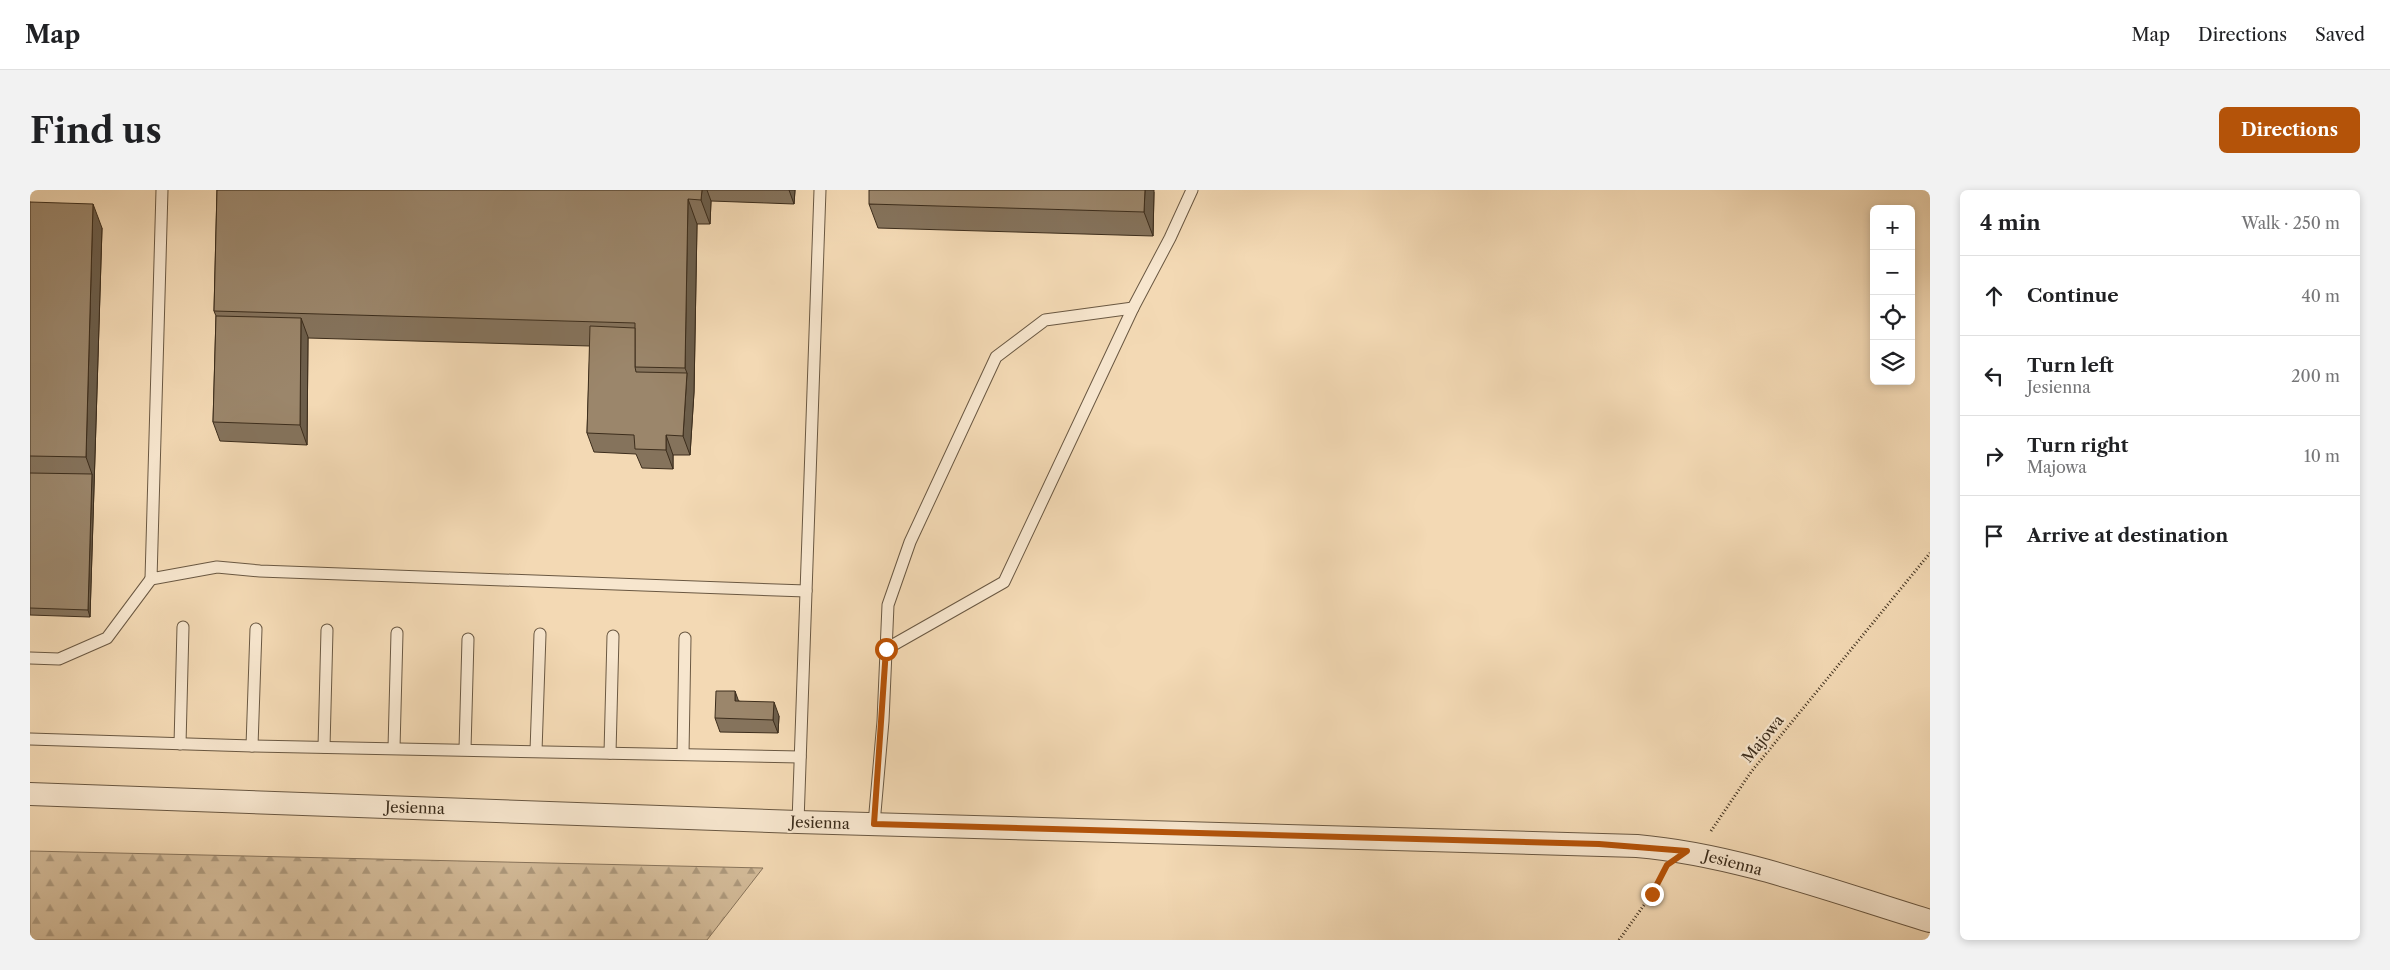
<!DOCTYPE html>
<html lang="en">
<head>
<meta charset="utf-8">
<style>
  :root { --surface:#fff; --page:#f2f2f2; --text:#202124; --muted:#757577; --line:#e0e0e0; --accent:#b45309 }
  body { margin:0; font-family:"Libre Caslon Text",serif; background:var(--page); color:var(--text) }
  .controls { position:absolute; right:15px; top:15px; display:grid; overflow:hidden; border-radius:8px; box-shadow:0 2px 8px #0003 }
  .controls button { width:45px; height:45px; display:grid; place-items:center; padding:0; border:0; border-bottom:1px solid var(--line); background:var(--surface); color:var(--text); font:25px sans-serif }
  .stop { position:absolute; width:15px; height:15px; margin:-11px; border:4px solid #b45309; border-radius:50%; background:#fff }
  .stop.end { background:#b45309; border-color:#fff; box-shadow:0 1px 5px #0008 }
  .list { margin:0; padding:0; list-style:none }
  h2 { display:flex; justify-content:space-between; align-items:center; height:65px; margin:0; padding:0 20px; font-size:21px }
  h2 small { font-size:16px; font-weight:400; color:var(--muted) }
  .list li { display:grid; grid-template-columns:32px 1fr auto; gap:15px; align-items:center; box-sizing:border-box; height:80px; padding:0 20px; border-top:1px solid var(--line) }
  .list b { display:block; font-size:19px; white-space:nowrap }
  .list p { margin:0; font-size:16px; white-space:nowrap; color:var(--muted) }
  .list em { font-size:16px; font-style:normal; color:var(--muted) }
  .icon { flex:none; width:28px; height:28px; fill:none; stroke:currentColor; stroke-width:2; stroke-linecap:round; stroke-linejoin:round }
  .map { position:relative; flex:none; width:1900px; height:750px; overflow:hidden; border-radius:8px }
  header { display:flex; align-items:center; gap:30px; box-sizing:border-box; height:70px; padding:0 25px; background:var(--surface); border-bottom:1px solid var(--line) }
  header strong { font-size:24px }
  nav { display:flex; gap:28px; margin-inline-start:auto; font-size:18px }
  .intro { display:flex; align-items:center; justify-content:space-between; box-sizing:border-box; height:120px; padding:0 30px }
  h1 { margin:0; font-size:35px }
  .button { padding:12px 22px; border-radius:8px; background:var(--accent); color:#fff; font-size:18px; font-weight:700 }
  main { display:flex; gap:30px; padding:0 30px }
  aside { flex:1; background:var(--surface); border-radius:8px; box-shadow:0 2px 8px #0003 }
  .map>svg:first-child { display:block }
  .forest { fill:url(#forest-firs); stroke:#88745b }
  .lines { fill:none; stroke-linecap:round; stroke-linejoin:round }
  .lane-casing { stroke:#6a5842; stroke-width:13 }
  .street-casing { stroke:#6a5842; stroke-width:24 }
  .path { stroke:#3c2d1c; stroke-width:3; stroke-dasharray:1 2.5; stroke-linecap:butt }
  .lane { stroke:#f7e6ce; stroke-width:11 }
  .street { stroke:#f7e6ce; stroke-width:22 }
  .wall { fill:#85735c; stroke:#3c2d1c }
  .shaded-wall { fill:#6c5e4b; stroke:#3c2d1c }
  .building { fill:#9b866b; stroke:#3c2d1c }
  .route { stroke:#b45309; stroke-width:6 }
  .labels { text-anchor:middle; stroke-width:4.5; stroke-linejoin:round; paint-order:stroke }
  .street-label { font-size:15px; fill:#3c2d1c; stroke:#f7e6ce }
</style>
</head>
<body>
<header>
<strong>Map</strong>
<nav><a>Map</a><a>Directions</a><a>Saved</a></nav>
</header>
<div class="intro"><h1>Find us</h1><a class="button">Directions</a></div>
<main>
<div class="map">
<svg width="1900" height="750" viewBox="0 0 1900 750">
  <defs>
    <pattern id="forest-firs" width="22" height="20" patternUnits="userSpaceOnUse" patternTransform="scale(1.25)"><rect width="22" height="20" fill="#d4bc9a"/><path d="M5 1l3.5 6h-7zM16 11l3.5 6h-7z" fill="#ad997d"/></pattern>
  </defs>
  <rect width="100%" height="100%" fill="#f3d9b4"/>
  <filter id="stains"><feTurbulence type="fractalNoise" baseFrequency=".004" numOctaves="4"/><feColorMatrix values="0 0 0 0 .2 0 0 0 0 .09 0 0 0 0 .02 0 0 0 .5 -.17"/></filter>
  <radialGradient id="worn" r=".72"><stop offset=".6" stop-color="#630" stop-opacity="0"/><stop offset="1" stop-color="#630" stop-opacity=".3"/></radialGradient>
  <polygon class="forest" points="0,661 733,678 677,750 0,750"/>
  <g class="lines">
    <g class="lane-casing">
      <g id="lane">
        <polyline points="132,0 121,389 187,377 230,381 776,401"/>
        <polyline points="856,459 974,392 1103,118 1140,48 1162,0"/>
        <polyline points="0,468 29,469 77,448 121,389"/>
        <polyline points="0,549 222,556 770,567"/>
        <polyline points="150,554 153,437"/>
        <polyline points="222,556 226,439"/>
        <polyline points="294,557 297,440"/>
        <polyline points="364,558 367,443"/>
        <polyline points="435,559 438,449"/>
        <polyline points="506,561 510,444"/>
        <polyline points="580,563 583,446"/>
        <polyline points="653,564 655,448"/>
        <polyline points="768,632 790,0"/>
        <polyline points="844,634 853,531 858,415 880,352 966,167 1015,130 1103,118"/>
      </g>
    </g>
    <g class="street-casing">
      <path id="street" d="M0,604L768,632L1607,656C1708,665 1804,702 1900,731"/>
    </g>
    <g class="path">
      <polyline points="1681,641 1721,582 1900,363"/>
      <polyline points="1589,750 1622,704 1633,684"/>
    </g>
    <use href="#lane" class="lane"/>
    <use href="#street" class="street"/>
  </g>
  <g class="wall">
    <polygon points="187,0 765,0 764,14 681,11 680,34 667,34 664,202 660,265 643,265 643,279 612,278 606,264 564,262 557,243 560,156 278,148 277,255 190,251 183,232 186,126 184,121"/>
    <polygon points="1124,2 1123,46 848,38 839,14"/>
    <polygon points="0,12 72,38 60,427 0,425"/>
    <polygon points="709,511 749,526 748,543 690,542 685,528"/>
  </g>
  <g class="shaded-wall">
    <polygon points="672,0 677,0 681,11 680,34 671,10"/>
    <polygon points="759,0 765,0 764,14"/>
    <polygon points="1115,0 1124,0 1124,2 1123,46 1114,22"/>
    <polygon points="658,9 667,34 664,202 660,265 653,246 657,183 655,178"/>
    <polygon points="63,14 72,38 60,427 58,420 62,284 56,267"/>
    <polygon points="271,128 278,147 277,255 270,235"/>
    <polygon points="636,245 643,265 643,279 636,260"/>
    <polygon points="705,501 710,515 705,511"/>
    <polygon points="744,512 749,526 748,543 743,530"/>
  </g>
  <g class="building">
    <polygon points="187,0 672,0 671,10 658,9 655,178 605,177 605,133 184,121"/>
    <polygon points="839,0 1115,0 1114,22 839,14"/>
    <polygon points="0,12 63,14 56,267 0,266"/>
    <polygon points="186,126 271,128 270,235 183,232"/>
    <polygon points="560,136 605,138 605,177 606,182 657,183 653,246 636,245 636,260 605,259 604,245 557,243"/>
    <polygon points="0,283 62,284 58,420 0,418"/>
    <polygon points="686,501 705,501 705,511 744,512 743,530 685,528"/>
  </g>
  <g class="lines">
    <polyline class="route" points="856,459 844,634 1569,654 1657,661 1637,675 1622,704"/>
  </g>
  <g class="labels">
    <g class="street-label">
      <text transform="translate(1733 549) rotate(-51)" y="5">Majowa</text>
      <text transform="translate(385 618) rotate(2)" y="5">Jesienna</text>
      <text transform="translate(790 633) rotate(2)" y="5">Jesienna</text>
      <text transform="translate(1703 673) rotate(15)" y="5">Jesienna</text>
    </g>
  </g>
  <rect width="100%" height="100%" filter="url(#stains)"/>
  <rect width="100%" height="100%" fill="url(#worn)"/>
</svg>
<div class="controls">
<button>+</button>
<button>−</button>
<button><svg class="icon" aria-label="locate" viewBox="0 0 24 24"><circle cx="12" cy="12" r="6"/><path d="M12 2v4M12 18v4M2 12h4M18 12h4"/></svg></button>
<button><svg class="icon" aria-label="layers" viewBox="0 0 24 24"><path d="M12 4l9 5-9 5-9-5zM3 14l9 5 9-5"/></svg></button>
</div>
<div class="stop" style="left:856px;top:459px"></div>
<div class="stop end" style="left:1622px;top:704px"></div>
</div>
<aside>
<h2>4 min<small>Walk · 250 m</small></h2>
<ul class="list">
<li><svg class="icon" aria-label="ahead" viewBox="0 0 24 24"><path d="M12 20V5M6 11l6-6 6 6"/></svg><div><b>Continue</b></div><em>40 m</em></li>
<li><svg class="icon" aria-label="left" viewBox="0 0 24 24"><path d="M17 20v-9H6M10 6l-5 5 5 5"/></svg><div><b>Turn left</b><p>Jesienna</p></div><em>200 m</em></li>
<li><svg class="icon" aria-label="right" viewBox="0 0 24 24"><path d="M7 20v-9h11M14 6l5 5-5 5"/></svg><div><b>Turn right</b><p>Majowa</p></div><em>10 m</em></li>
<li><svg class="icon" aria-label="arrive" viewBox="0 0 24 24"><path d="M6 21V4h12l-3 4 3 4H6"/></svg><div><b>Arrive at destination</b></div></li>
</ul>
</aside>
</main>
</body>
</html>
